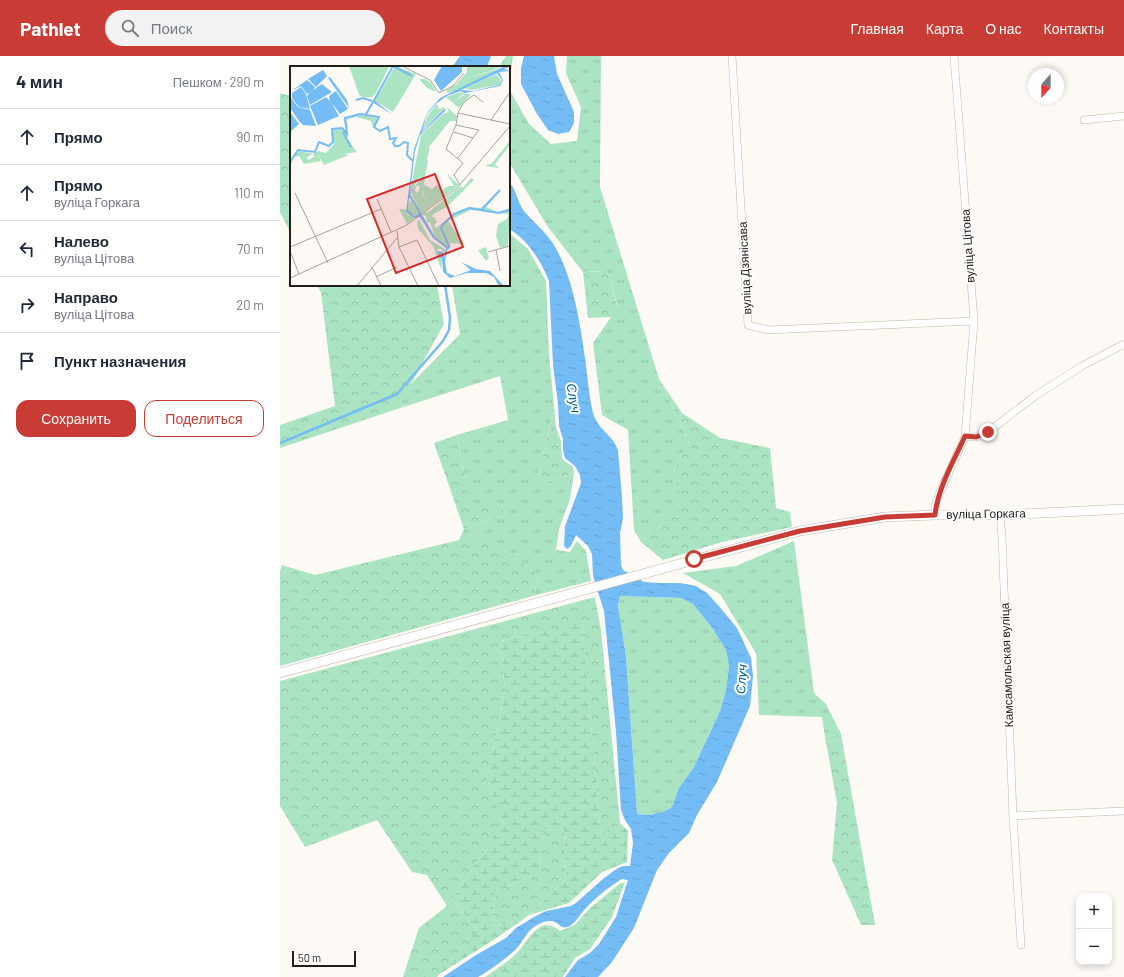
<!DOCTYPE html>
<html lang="ru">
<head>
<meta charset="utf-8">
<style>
  :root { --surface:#fff; --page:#f2f2f3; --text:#1f2937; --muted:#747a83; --line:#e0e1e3; --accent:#c93b35 }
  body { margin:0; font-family:Barlow,sans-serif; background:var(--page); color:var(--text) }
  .controls { position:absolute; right:12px; bottom:12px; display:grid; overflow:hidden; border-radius:8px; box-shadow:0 2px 6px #0003 }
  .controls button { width:36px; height:36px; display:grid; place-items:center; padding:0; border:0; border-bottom:1px solid var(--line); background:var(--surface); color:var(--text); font:20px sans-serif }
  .compass { position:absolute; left:748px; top:12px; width:36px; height:36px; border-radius:50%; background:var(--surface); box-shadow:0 2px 6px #0003; rotate:201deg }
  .scale { position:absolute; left:12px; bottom:10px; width:64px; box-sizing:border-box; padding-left:4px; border:2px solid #231e17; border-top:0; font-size:11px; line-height:14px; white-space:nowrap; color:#231e17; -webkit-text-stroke:3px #fff; paint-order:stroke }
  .stop { position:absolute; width:12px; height:12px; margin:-9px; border:3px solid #c93b35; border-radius:50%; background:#fff }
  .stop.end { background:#c93b35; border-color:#fff; box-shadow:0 1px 4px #0008 }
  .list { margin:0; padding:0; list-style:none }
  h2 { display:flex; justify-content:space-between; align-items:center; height:52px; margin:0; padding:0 16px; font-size:17px }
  h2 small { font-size:13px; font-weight:400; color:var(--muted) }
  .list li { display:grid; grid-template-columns:26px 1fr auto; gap:12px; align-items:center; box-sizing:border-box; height:56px; padding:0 16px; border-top:1px solid var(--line) }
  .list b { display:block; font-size:15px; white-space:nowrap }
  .list p { margin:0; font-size:13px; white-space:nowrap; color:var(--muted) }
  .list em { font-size:13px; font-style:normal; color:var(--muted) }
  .actions { display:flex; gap:8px; padding:12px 16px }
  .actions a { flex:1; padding:9px 0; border:1px solid var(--accent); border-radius:12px; text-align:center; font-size:14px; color:var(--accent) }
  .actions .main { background:var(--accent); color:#fff }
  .icon { flex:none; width:22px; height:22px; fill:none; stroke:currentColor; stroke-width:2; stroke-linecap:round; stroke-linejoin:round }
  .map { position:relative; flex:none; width:844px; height:921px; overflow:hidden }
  header { display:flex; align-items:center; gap:24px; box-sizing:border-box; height:56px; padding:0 20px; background:var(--accent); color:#fff }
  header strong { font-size:19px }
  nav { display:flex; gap:22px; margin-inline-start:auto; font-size:14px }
  .search { width:280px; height:36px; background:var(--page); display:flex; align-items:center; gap:10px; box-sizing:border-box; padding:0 14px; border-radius:22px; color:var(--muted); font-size:15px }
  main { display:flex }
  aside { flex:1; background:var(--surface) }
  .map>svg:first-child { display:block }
  .grass { fill:url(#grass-tufts) }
  .forest { fill:url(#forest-crowns) }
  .wetland { fill:url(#wetland-marsh) }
  .water { fill:url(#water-ripples); fill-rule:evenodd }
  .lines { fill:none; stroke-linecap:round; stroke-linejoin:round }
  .stream { stroke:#74bcf5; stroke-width:2.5 }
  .minor-casing { stroke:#c3b6a4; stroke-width:8 }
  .secondary-casing { stroke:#c3b6a4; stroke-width:10 }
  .minor { stroke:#fff; stroke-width:7 }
  .secondary { stroke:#fff; stroke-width:9 }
  .route { stroke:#c93b35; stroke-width:5 }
  .labels { text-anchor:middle; stroke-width:4; stroke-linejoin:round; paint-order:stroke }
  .street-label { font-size:12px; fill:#231e17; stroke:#fff }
  .water-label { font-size:13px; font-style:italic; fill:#005c90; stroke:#fff }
  .inset-river { fill:none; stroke:#74bcf5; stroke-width:2 }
  .inset-road { fill:none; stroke:#a6a29d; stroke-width:1 }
  .view { fill:#d62828; fill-opacity:0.15; stroke:#d62828; stroke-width:2 }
  .inset-edge { fill:none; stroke:#231e17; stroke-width:2 }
</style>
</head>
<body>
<header>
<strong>Pathlet</strong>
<div class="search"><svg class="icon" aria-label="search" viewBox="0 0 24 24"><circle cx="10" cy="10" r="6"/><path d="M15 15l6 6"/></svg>Поиск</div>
<nav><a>Главная</a><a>Карта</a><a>О нас</a><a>Контакты</a></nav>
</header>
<main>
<aside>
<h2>4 мин<small>Пешком · 290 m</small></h2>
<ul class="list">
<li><svg class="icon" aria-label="ahead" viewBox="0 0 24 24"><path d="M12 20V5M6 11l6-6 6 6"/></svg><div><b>Прямо</b></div><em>90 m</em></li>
<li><svg class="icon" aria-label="ahead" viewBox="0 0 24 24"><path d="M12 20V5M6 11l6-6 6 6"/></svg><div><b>Прямо</b><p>вуліца Горкага</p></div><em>110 m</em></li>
<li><svg class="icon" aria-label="left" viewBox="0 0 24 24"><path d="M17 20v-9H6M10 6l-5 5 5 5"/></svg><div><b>Налево</b><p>вуліца Цітова</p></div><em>70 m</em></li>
<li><svg class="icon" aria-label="right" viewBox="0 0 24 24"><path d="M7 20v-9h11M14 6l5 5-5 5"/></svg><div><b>Направо</b><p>вуліца Цітова</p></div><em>20 m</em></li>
<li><svg class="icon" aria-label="arrive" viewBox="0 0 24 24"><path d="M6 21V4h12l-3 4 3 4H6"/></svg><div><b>Пункт назначения</b></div></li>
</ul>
<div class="actions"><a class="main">Сохранить</a><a>Поделиться</a></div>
</aside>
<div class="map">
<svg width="844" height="921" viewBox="0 0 844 921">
  <defs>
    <pattern id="grass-tufts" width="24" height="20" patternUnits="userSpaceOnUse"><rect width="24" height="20" fill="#aae4c3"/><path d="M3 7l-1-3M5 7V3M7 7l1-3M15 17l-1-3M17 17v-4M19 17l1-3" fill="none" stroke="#92c3a7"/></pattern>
    <pattern id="forest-crowns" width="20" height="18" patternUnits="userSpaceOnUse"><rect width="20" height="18" fill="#aae4c3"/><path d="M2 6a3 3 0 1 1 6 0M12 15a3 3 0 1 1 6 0" fill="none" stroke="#92c3a7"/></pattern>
    <pattern id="wetland-marsh" width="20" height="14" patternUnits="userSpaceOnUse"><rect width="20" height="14" fill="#aae4c3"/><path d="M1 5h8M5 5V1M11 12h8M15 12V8" fill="none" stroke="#92c3a7"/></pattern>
    <pattern id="water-ripples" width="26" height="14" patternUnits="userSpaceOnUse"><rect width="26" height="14" fill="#74bcf5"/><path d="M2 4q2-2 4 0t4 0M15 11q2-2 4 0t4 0" fill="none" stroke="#64a1d1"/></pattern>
  </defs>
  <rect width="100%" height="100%" fill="#fdfaf6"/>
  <g class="grass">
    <polygon points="226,0 233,0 229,33 249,68 271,88 297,85 301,51 286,17 287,0 321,0 320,131 379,323 409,386 393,416 405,451 361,486 354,474 348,374 322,359 313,287 338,251 327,215 303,216 268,171 229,106 229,11 219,11"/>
    <polygon points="229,177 248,193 266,225 269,299 274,350 259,417 262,428 294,417 290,443 279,473 276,494 290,496 297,485 306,495 311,525 253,540 259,519 212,484 179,484 184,473 225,459 222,449 192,454 177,379 228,364 220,320 117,353 130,329 180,278 172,229 229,229"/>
    <polygon points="514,485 534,637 546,648 561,678 545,681 542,661 479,659 476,597 440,538 403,517 456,510"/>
    <polygon points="340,540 401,542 413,548 433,573 446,594 449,610 446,634 440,655 414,711 399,732 392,751 385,755 370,759 357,758 346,600 338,550"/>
  </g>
  <g class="forest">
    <polygon points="0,37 11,40 11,178 0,156"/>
    <polygon points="327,215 338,252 332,261 308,262 303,216"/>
    <polygon points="37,229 157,229 164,268 117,353 0,392 0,369 55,350 41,237"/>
    <polygon points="379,323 402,357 440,382 490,392 496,452 510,456 512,471 442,486 383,504 361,486 404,451 393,416 409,386"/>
    <polygon points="274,350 276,372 281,385 282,403 293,411 294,417 262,428 259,417"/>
    <polygon points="177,379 192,453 222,449 225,459 184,473 154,387"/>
    <polygon points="179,484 212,484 259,519 253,540 0,610 0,515 2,509 35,519"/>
    <polygon points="315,541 321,574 340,767 321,780 302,567 220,585 225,634 207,723 223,767 172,843 197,874 157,921 123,921 139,872 167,850 147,819 132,816 97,764 25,791 0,750 0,625"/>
    <polygon points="561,678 595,869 581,869 552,804 557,747 545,681"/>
    <polygon points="284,772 286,823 249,859 241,865 212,870 215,835 259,817 263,774"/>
  </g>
  <g class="wetland">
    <polygon points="302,566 321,779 340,767 348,775 347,806 322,816 289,847 249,859 286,823 284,773 263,774 259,817 215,835 212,870 241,865 215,883 158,919 197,874 172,843 223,767 207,723 225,634 220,585"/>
    <path d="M345,826L332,861L310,893L295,902L283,921H205C215,914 226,907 235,899C249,886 258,857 280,875L295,869L309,853L339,828Z"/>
  </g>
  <g class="water">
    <polygon points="180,0 211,0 207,11 172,11"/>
    <polygon points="244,0 274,0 277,18 294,56 294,67 289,76 278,78 268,74 257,58 241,28 241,12"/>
    <path d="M229,126C237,134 237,146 244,155C253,166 264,174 272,186C293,217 301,272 306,309C308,325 309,341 313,357C318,374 332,378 338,394L342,442L343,462L340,477L341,509L343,514L364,526L381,527H400L416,530L427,537L438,549L457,572L471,602L473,620L470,650L437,726L417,759L409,777L389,797L377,814L354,872L332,906L318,921H285L298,904L310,897L319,888L336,861L348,824L342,823C329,831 317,840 306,852C300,858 297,865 290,870C283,873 281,871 277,867C270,862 259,867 254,871C246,877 243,885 237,892C232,898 203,920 197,921C188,921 173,921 163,921L196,899L226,882L236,872L254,861L266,855L291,850L296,847L324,822L338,812L343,810H350L353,787L351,773L345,764L341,754L336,676L324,555L313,520L312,498L308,490L296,479L291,490L287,493L284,490L285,470L301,427L300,419L295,410L285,402L283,394V383L279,370L278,348L273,309L269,225C261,205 248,184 229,173ZM340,540L401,542L413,548L433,573L446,594L449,610L446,634L440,655L414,711L399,732L392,751L385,755L370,759L357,758L346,600L338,550Z"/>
  </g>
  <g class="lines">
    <polyline class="stream" points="0,387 117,338 163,285 169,274 170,261 165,229"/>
    <g class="minor-casing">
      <g id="minor">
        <polyline points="452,0 468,269 488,274 694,265"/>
        <polyline points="804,64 844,60"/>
        <polyline points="685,381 696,381 708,376 755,340 802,310 844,288"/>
        <polyline points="655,459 656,446 661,434 685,381 694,265 674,0"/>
        <polyline points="720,459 722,481 733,760 741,889"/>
        <polyline points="733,760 844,755"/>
      </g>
    </g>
    <g class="secondary-casing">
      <polyline id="secondary" points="0,617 520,475 605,461 655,459 720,459 844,453"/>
    </g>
    <use href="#minor" class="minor"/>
    <use href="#secondary" class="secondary"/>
  </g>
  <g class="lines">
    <path class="route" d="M414,503L520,475L605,461L655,459C658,431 674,405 685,380L696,381L708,376"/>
  </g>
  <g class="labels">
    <g class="street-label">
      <text transform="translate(688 190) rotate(-94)" y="4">вуліца Цітова</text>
      <text transform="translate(465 212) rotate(-93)" y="4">вуліца Дзянісава</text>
      <text transform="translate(706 458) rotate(-1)" y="4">вуліца Горкага</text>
      <text transform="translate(727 609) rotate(-92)" y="4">Камсамольская вуліца</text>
    </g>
    <g class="water-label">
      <text transform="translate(294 342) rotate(80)" y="5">Случ</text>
      <text transform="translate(461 623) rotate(-86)" y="5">Случ</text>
    </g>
  </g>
  <g transform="translate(10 10)">
    <rect width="220" height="220" fill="#fdfaf6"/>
    <path d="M44,78H48L54,88L59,89L34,99L28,89L24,91L23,88L28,85L36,87ZM121,132L129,148L124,150L119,147L118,142ZM109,143H115L117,148L125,152L117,158ZM136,146L144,148L141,151H144L147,156L144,159L146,162L153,157L150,165L159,182L145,171L140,156L137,157L136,150L132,149ZM129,153L140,174L155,183V189L151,183H147L152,195L151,203L143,180L128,163L127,157Z" fill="#aae4c3"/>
    <path d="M177,0H214L173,14L163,22L177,6ZM129,13H135L141,17L146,26L137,22ZM157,41L167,50L166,55H160L138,82L135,78L140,74L155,50L153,48L159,46ZM220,75V79L205,98L209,102L195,100L202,97ZM138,94L134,118L136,120L142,123L147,119L153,124L158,120H164L157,108L169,119L131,148L122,130L136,137L130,117L135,95ZM181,112L184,114L157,141L141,149L136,148L171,120L173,122ZM211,124L196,141L208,146L220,142L218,180L210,182L206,170L208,158L217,153L219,148L181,144L158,155L174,178L161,177L159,184L160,179L152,165L153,157L165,147L179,141L192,142Z" fill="#aae4c3"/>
    <path d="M59,0H98L99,1L86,27L82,31H73L69,29ZM105,0L126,8L103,46L85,35ZM210,2L167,25L157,27V24L173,14ZM206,8L211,14L209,19L181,24L175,22ZM171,26L173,27L164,36L175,28H181L169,42L156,31ZM147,38L149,43L154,41L160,46L154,42L132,65L138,49ZM153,48L156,50L140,74L135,78L138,82L140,81L132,112L130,111L120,126L131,69ZM70,49L88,52L87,55L83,61L81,55L66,51L56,54L59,63L54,56L56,53ZM51,63L58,70L56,72L67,86L54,88L48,79L44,78L42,64ZM9,85L23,88L17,91L18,94L28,89L31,95L14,98L9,90L4,91L0,101V97L6,87ZM132,113V127L138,141L132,145L121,127L127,120L125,124L128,127L130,121L127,119Z" fill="#aae4c3"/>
    <path d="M196,181L199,192L196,195L188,184Z" fill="#aae4c3"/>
    <path d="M102,0H104L85,35L103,49L82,36ZM152,0H172V6L151,25L144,14ZM220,0L214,3L220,5L209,6L213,14L210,20L175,27L164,35L174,27L171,25L157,30L147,37L137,48L132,66L146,51L154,43L156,44L130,69L125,85L120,126L132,112L120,128L145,171L158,181L155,195L157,207L165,210L181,204L171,196L186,203L200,205L214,220H209L204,211L196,207H177L160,212L153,206L152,194L147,185L153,186L154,192L156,182L143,172L130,151L124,152L116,146L124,83L137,47L150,32L213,1ZM207,7L212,14L209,19L183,25L171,24ZM121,132L129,148L124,150L118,144L119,133ZM33,4L37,10L26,21L18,13ZM40,11L57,34L59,42L38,12ZM17,14L25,21L23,24L32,18L42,26L20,39L17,30L20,26L17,28L11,20L1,25ZM11,21L16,28L20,43L9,41L2,32V27ZM46,25L58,43L50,48L41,36L49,50L28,59L20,40L36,31L40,35L39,30ZM1,26V32L8,41L20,44L26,60L13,59L9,55L0,42ZM0,46L9,58L0,66L1,59Z" fill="#74bcf5" fill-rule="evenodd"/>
    <path class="inset-river" d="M103,0L122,10M66,34L73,32L82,35M75,50L83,36M53,66L61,81M0,96L8,84L25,86L29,76L39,80L43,76L42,63L52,62L57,68L55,52L70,48L89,51L84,61L90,65L98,61L100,73L106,72L103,77L105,80H109L114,76L118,77L117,89L123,95M192,143L210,124M158,183L159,180L151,163L153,158L164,148L179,142L208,147L220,144"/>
    <path class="inset-road" d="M112,0L140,14L149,27L163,20L174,7M168,47L220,58M201,54L220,26M166,59L189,64L168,92M164,66L183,72M170,119L164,109L173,97L156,83L166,59L168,47L174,36L184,29L193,36M5,127L38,197M87,133L101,166M107,165L109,181L128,220M0,181L91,143M109,181L127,174L149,220M206,183L210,205M0,185L9,208M198,186L220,180M82,201L91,220M86,211L107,201M0,212L117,159L167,122L220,60M67,220L107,172"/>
    <path class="view" d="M145,108L173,181L106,207L77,133Z"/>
    <rect width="220" height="220" class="inset-edge"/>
  </g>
</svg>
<div class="controls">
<button>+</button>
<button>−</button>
</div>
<svg class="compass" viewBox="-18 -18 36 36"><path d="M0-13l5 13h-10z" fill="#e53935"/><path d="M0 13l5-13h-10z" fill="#747a83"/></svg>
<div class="scale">50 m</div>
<div class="stop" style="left:414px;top:503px"></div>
<div class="stop end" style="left:708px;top:376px"></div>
</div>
</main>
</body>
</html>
